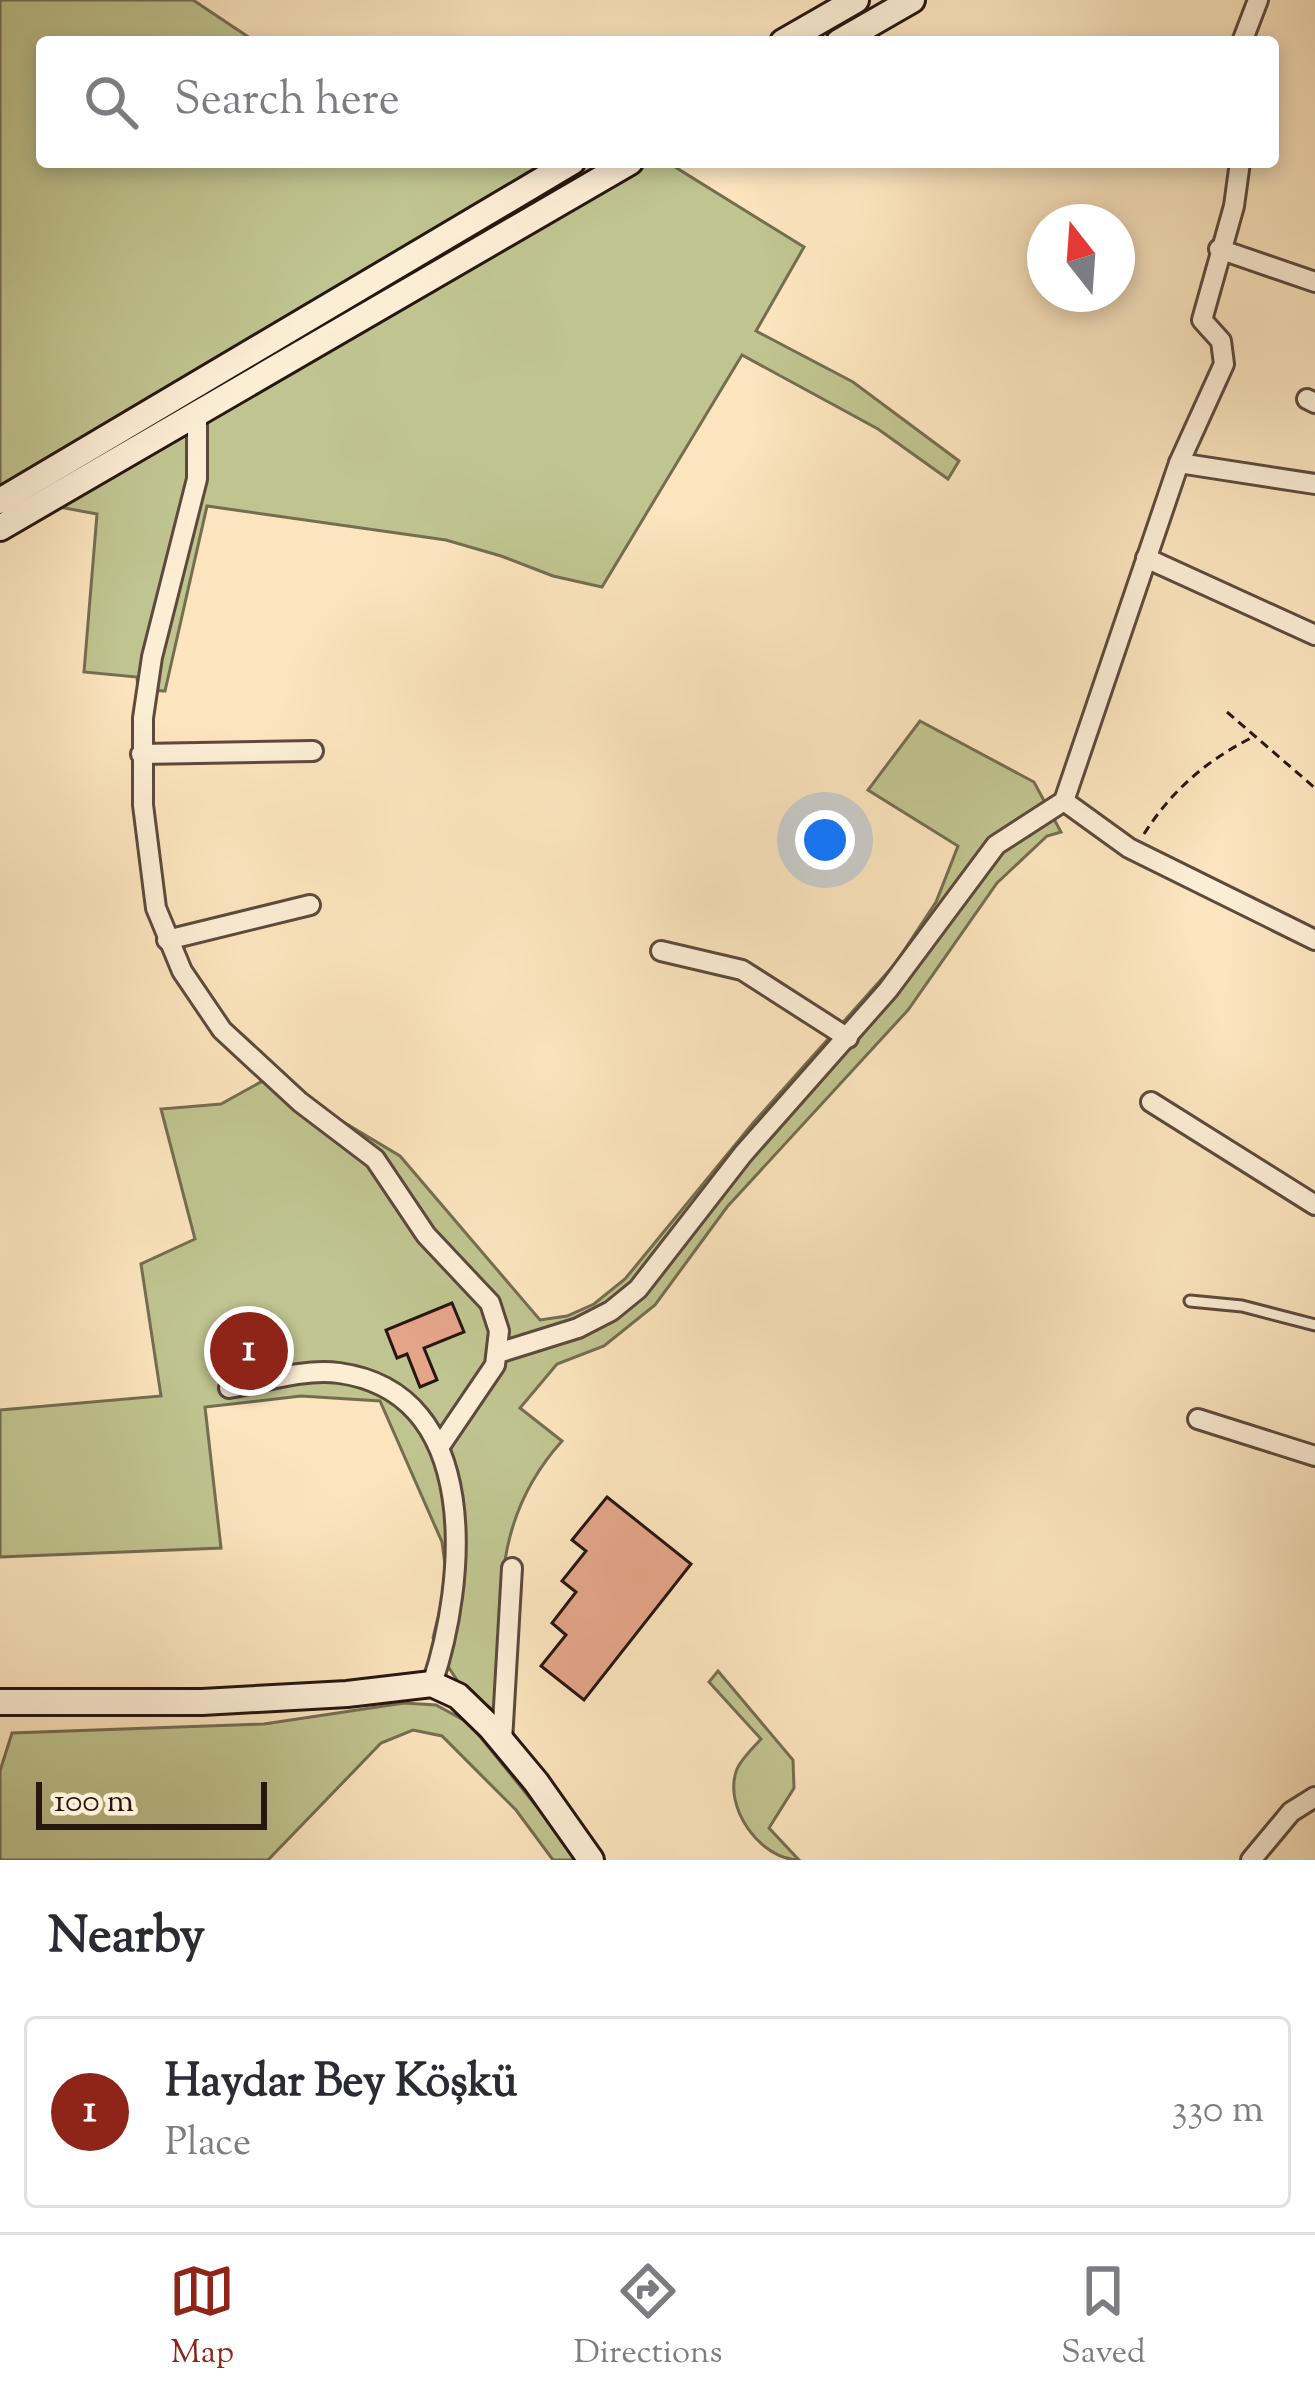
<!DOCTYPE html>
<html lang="en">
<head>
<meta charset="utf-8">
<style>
  :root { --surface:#fff; --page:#f2f2f3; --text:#2b2b33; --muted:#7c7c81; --line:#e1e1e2; --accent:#8f2418 }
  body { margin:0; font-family:"Sorts Mill Goudy",serif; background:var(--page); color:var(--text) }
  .compass { position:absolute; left:1027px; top:204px; width:108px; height:108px; border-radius:50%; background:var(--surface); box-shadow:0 6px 18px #0003; rotate:343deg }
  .scale { position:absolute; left:36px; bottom:30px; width:231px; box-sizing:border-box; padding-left:12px; border:6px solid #281710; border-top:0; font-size:33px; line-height:42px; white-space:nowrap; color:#281710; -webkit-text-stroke:9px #fcedd5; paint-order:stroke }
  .you { position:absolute; left:825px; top:840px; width:42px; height:42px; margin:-30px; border:9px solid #fff; border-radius:50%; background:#1a73e8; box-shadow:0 0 0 18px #1a73e833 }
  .badge { display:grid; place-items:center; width:78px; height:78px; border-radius:50%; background:var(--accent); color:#fff; font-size:39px; font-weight:700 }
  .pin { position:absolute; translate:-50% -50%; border:6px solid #fff; box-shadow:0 3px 12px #0006 }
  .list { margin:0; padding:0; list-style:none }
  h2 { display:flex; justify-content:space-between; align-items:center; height:156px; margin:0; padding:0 48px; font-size:51px }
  h2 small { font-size:39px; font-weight:400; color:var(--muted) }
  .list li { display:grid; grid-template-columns:78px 1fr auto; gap:36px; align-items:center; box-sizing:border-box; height:192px; margin:0 24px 24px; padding:0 24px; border:3px solid var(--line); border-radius:12px }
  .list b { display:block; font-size:45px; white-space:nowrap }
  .list p { margin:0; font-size:39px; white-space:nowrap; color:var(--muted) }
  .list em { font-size:39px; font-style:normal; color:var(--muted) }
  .icon { flex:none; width:66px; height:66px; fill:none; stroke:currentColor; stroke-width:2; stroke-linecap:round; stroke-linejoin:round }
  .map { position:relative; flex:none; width:1315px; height:1860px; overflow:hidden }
  .search { position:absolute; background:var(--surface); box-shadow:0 6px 18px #0003; left:36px; right:36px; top:36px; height:132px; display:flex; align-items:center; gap:30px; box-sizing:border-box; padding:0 42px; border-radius:12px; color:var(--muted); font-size:45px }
  .sheet { height:372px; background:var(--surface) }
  nav { display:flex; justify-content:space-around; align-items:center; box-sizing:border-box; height:168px; border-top:3px solid var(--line); background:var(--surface); font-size:33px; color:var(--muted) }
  nav a { display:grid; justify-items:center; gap:6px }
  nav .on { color:var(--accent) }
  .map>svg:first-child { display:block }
  .green { fill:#c0c490; stroke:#746e50; stroke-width:3 }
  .building { fill:#e4a589; stroke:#281710; stroke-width:3 }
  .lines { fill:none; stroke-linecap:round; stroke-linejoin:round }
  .lane-casing { stroke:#5d4a3c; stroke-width:15 }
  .street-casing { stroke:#5d4a3c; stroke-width:24 }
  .secondary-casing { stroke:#281710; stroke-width:30 }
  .path { stroke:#281710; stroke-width:3; stroke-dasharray:9 6; stroke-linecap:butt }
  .lane { stroke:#fcedd5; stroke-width:9 }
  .street { stroke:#fcedd5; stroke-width:18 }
  .secondary { stroke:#fcedd5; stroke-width:24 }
</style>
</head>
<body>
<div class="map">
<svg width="1315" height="1860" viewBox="0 0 1315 1860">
  <rect width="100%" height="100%" fill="#fbe4be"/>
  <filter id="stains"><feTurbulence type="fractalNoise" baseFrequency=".00167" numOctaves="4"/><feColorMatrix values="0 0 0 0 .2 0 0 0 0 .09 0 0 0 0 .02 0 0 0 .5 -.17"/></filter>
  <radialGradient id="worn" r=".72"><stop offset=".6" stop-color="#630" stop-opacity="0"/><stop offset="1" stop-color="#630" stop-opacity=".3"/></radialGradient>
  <g class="green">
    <polygon points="0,0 193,0 256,42 42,42 42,162 667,162 804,247 756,331 853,382 959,461 948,479 878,429 742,355 602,587 553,576 501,556 446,540 207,506 165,691 138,690 137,677 84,672 97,514 0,496"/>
    <path d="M920,721L1034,782L1061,832L1047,836L997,883L908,1010L727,1207L655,1305L604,1346L557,1364L520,1408L562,1441C487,1524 502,1610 500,1714L465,1692L439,1653L433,1638L447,1580L442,1542L380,1401L301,1396L205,1407L221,1548L0,1557V1410L161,1396L141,1264L195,1239L161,1109L221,1104L277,1073L335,1117L400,1156L540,1320L567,1316L594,1304L625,1279L753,1123L895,964L936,902L958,846L868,790Z"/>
    <path d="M718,1671L793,1760L794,1788L769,1828L799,1860C761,1860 722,1807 737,1769C742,1758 753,1748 761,1739L709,1682Z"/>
    <polygon points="404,1703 436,1705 469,1723 580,1860 553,1860 516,1810 442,1736 413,1730 381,1743 268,1860 0,1860 0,1771 12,1733 264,1724"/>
  </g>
  <g class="building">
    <polygon points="452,1303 464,1332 424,1348 437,1380 420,1387 407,1354 397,1358 386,1330"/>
    <polygon points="238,1314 244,1326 256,1320 278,1364 237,1373 220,1338 232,1332 226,1320"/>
    <polygon points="607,1497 691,1564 584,1700 541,1666 566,1635 552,1623 576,1592 562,1581 586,1551 572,1540"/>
  </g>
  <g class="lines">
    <g class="lane-casing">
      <polyline id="lane" points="1190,1301 1242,1306 1315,1325"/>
    </g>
    <g class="street-casing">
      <g id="street">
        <polyline points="1242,42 1258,0"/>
        <polyline points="1219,249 1315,282"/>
        <polyline points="1307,399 1315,403"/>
        <polyline points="197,411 197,479 152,657 143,718 143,805 156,908 182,971 222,1030 300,1102 375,1159 426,1235 490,1303 499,1331 495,1365 440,1446"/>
        <polyline points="1179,463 1315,484"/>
        <polyline points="1146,558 1315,635"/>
        <polyline points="141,754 313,751"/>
        <polyline points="1064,801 1129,848 1315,940"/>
        <polyline points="167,940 310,905"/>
        <polyline points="661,951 742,970 848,1038"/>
        <polyline points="1151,1102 1315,1205"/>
        <polyline points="498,1353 578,1328 611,1311 638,1289 743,1154 888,990 996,845 1064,801 1179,463 1224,364 1221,341 1202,320 1234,206 1240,162"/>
        <path d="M229,1388C263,1382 305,1368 339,1373C484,1393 466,1583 432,1684"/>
        <polyline points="1198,1419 1315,1456"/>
        <polyline points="502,1741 512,1568"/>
        <polyline points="1251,1860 1291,1812 1315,1797"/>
      </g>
    </g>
    <g class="secondary-casing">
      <g id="secondary">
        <polyline points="783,42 856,0"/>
        <polyline points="839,42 912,0"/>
        <polyline points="0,501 572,162"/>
        <polyline points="0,528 630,162"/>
        <polyline points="0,1702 202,1702 347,1694 432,1684 458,1696 491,1728 536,1782 591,1860"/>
      </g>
    </g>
    <g class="path">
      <polyline points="1227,712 1315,788"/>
      <path d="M1144,834C1172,790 1207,760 1253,737"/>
    </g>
    <use href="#lane" class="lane"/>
    <use href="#street" class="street"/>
    <use href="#secondary" class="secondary"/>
  </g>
  <rect width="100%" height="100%" filter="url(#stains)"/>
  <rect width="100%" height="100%" fill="url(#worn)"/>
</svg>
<svg class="compass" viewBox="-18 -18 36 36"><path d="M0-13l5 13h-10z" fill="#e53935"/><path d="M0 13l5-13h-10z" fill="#7c7c81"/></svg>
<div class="scale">100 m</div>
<div class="you"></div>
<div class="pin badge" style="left:249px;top:1351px">1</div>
<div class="search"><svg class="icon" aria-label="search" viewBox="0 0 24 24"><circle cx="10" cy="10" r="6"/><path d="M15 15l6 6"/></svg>Search here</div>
</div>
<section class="sheet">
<h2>Nearby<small></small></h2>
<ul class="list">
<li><span class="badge">1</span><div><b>Haydar Bey Köşkü</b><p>Place</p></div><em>330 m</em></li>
</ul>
</section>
<nav>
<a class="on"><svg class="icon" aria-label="map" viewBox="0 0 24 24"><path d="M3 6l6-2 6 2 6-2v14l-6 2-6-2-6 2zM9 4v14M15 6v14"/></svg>Map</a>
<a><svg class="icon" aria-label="directions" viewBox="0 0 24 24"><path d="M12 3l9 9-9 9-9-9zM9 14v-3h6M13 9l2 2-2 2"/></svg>Directions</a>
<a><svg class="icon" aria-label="saved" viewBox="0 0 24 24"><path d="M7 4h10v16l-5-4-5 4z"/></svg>Saved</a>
</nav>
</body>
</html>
